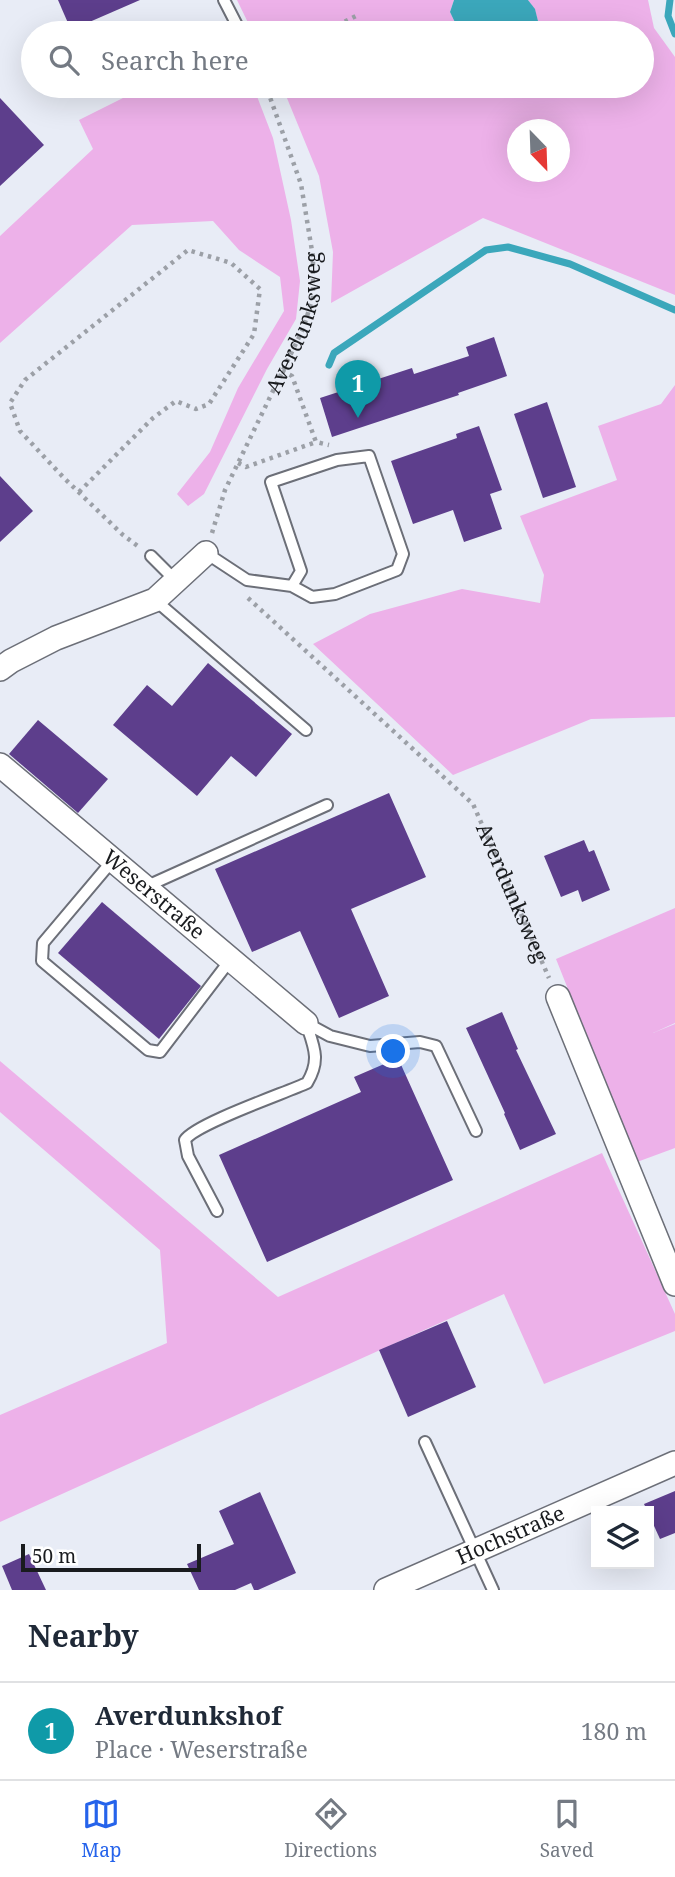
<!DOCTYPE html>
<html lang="en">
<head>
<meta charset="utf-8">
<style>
  :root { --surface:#fff; --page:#f6f6f7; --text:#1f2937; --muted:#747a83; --line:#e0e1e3; --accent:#2563eb }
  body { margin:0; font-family:"Noto Serif",serif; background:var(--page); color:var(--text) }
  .controls { position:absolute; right:21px; bottom:21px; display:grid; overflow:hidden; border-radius:0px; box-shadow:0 7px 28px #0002 }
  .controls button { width:63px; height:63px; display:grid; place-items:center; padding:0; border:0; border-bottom:2px solid var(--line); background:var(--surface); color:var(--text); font:35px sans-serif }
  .compass { position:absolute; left:507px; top:119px; width:63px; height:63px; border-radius:50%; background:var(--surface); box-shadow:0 7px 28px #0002; rotate:157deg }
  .scale { position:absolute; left:21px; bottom:18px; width:180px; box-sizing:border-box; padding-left:7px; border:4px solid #191b1e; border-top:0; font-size:19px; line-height:24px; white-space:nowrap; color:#191b1e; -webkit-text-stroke:5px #fff; paint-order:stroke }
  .you { position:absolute; left:394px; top:1052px; width:24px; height:24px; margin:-18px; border:5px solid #fff; border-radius:50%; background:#1a73e8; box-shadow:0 0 0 10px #1a73e833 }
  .badge { display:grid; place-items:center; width:46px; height:46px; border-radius:50%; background:var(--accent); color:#fff; font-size:23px; font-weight:700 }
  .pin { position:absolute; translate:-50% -58px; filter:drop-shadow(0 2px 4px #0008) }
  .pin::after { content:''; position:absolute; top:37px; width:24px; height:21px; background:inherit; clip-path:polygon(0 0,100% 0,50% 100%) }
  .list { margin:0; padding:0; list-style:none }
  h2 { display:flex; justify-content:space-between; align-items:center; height:91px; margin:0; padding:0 28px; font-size:30px }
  h2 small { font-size:23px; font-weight:400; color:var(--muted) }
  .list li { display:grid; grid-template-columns:46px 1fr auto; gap:21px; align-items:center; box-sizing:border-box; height:98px; padding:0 28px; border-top:2px solid var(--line) }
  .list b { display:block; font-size:26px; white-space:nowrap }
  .list p { margin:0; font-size:23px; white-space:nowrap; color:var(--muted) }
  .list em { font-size:23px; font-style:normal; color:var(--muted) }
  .icon { flex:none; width:38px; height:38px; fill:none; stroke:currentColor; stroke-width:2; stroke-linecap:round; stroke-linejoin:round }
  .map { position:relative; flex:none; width:675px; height:1590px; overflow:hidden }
  .search { position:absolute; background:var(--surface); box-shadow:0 7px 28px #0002; left:21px; right:21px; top:21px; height:77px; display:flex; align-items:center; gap:18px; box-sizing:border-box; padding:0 24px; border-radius:38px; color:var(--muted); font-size:26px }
  .sheet { height:189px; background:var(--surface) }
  nav { display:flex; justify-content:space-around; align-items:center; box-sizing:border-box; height:98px; border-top:2px solid var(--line); background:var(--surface); font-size:19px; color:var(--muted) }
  nav a { display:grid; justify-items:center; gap:4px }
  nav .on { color:var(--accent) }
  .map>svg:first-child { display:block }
  .green { fill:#edb1e9; fill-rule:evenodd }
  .water { fill:#3ba7bb }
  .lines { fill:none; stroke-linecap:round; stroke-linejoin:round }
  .stream { stroke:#3ba7bb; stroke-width:7 }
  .building { fill:#5d3e8c }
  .service-casing { stroke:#6c6f78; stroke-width:14 }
  .minor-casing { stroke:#6c6f78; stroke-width:26 }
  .path { stroke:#9ca0a7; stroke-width:4.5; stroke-dasharray:3.5 5; stroke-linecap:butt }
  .service { stroke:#fff; stroke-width:10 }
  .minor { stroke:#fff; stroke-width:23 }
  .labels { text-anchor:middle; stroke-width:7; stroke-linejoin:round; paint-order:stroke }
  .street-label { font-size:21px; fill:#191b1e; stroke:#fff }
</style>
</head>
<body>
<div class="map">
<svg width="675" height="1590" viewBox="0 0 675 1590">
  <rect width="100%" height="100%" fill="#e8ecf6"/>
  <g class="green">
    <polygon points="237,0 454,0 450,12 460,33 253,33"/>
    <path d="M528,0H648L654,28L675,57V295L483,218L331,303L333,252L319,176L282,86H642V33H541L535,10ZM518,130H560V172H518Z"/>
    <polygon points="147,86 253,86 273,138 291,220 300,281 296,319 267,369 204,494 188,506 177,494 210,452 238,388 284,311 280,277 239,250 213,221 132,225 0,343 0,236 93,149 79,120"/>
    <polygon points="675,385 675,717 591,719 453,775 313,644 370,614 462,589 540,603 544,575 520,516 617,480 598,426 661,404"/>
    <polygon points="675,908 675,1023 653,1033 675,1024 675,1148 637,1162 556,959"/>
    <polygon points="0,1061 278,1297 602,1153 675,1314 675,1331 544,1384 504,1294 0,1522 0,1415 167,1343 160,1250 0,1112"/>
  </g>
  <polygon class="water" points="454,0 528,0 535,9 541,33 460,33 450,12"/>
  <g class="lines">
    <g class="stream">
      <polyline points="670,0 668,16 675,34"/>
      <polyline points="329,365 334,353 486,250 508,247 570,264 675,310"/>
    </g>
  </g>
  <g class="building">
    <polygon points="58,0 140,0 71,30"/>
    <polygon points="0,98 44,145 0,186"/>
    <polygon points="494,337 507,376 458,393 459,395 332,437 320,398 412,368 414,374 469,356 466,347"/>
    <polygon points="547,402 576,487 543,498 514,414"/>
    <polygon points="479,426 502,490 490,494 502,529 464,542 453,510 413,524 391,461 457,438 456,434"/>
    <polygon points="0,476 33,511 0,542"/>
    <polygon points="208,663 292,734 256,777 231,756 197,796 113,725 147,685 172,706"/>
    <polygon points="38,720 108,779 78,813 9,754"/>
    <polygon points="389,793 426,877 351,909 389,996 339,1018 300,931 252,952 215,869"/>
    <polygon points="584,840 589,852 594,850 610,890 582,902 578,890 561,897 544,856"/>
    <polygon points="102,902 201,986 159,1039 58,953"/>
    <polygon points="502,1012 518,1049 516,1050 556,1134 520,1150 504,1114 505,1113 466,1028"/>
    <polygon points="398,1058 453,1180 267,1262 219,1155 361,1092 354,1077"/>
    <polygon points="447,1321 476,1387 408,1417 379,1350"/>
    <polygon points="675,1491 675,1533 660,1539 644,1504"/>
    <polygon points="260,1492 296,1573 258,1590 254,1590 251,1583 235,1590 199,1590 187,1564 234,1544 219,1511"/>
    <polygon points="29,1554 46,1590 12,1590 2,1566"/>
  </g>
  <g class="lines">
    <g class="service-casing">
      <g id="service">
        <polyline points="224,0 241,33"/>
        <polyline points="206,553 247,580 292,586 312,597 335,594 397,570 403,554 369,456 337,460 271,482 301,571 292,586"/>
        <polyline points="151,556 176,581"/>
        <polyline points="155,600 306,730"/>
        <polyline points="113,860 43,943 42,961 148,1050 160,1052 231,959"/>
        <polyline points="145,887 327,805"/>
        <path d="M217,1211L188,1156L185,1140C195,1124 285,1093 307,1083C321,1060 314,1047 306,1023L330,1036L370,1046L420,1042L436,1046L476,1131"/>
        <polyline points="425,1442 493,1590"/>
      </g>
    </g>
    <g class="minor-casing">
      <g id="minor">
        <polyline points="0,669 11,661 56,638 155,600 206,553"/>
        <path id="s3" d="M0,765L306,1023"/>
        <polyline points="558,997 675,1284"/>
        <path id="s4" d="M386,1590L675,1463"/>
      </g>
    </g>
    <g class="path">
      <polyline points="322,33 356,16"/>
      <polyline points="282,371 292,376 316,442 329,445"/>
      <polyline points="238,463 246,467 316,442"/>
      <polyline points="79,492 153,418 176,401 196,409 209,404 254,334 260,289 231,263 188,250 25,380 10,403 20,431 64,478 123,535 139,547"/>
      <path id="s1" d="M212,533L225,490L303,329L313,297V257L301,184L266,86"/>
      <path id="s2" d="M248,598L473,804L549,978"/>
    </g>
    <use href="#service" class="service"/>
    <use href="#minor" class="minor"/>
  </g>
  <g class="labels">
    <g class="street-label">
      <text dy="7" stroke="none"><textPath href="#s1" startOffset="228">Averdunksweg</textPath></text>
      <text dy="7" stroke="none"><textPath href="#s2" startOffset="402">Averdunksweg</textPath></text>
      <text dy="7" stroke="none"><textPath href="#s3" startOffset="201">Weserstraße</textPath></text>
      <text dy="7" stroke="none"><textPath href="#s4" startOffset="136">Hochstraße</textPath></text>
    </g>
  </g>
</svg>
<div class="controls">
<button><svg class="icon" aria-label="layers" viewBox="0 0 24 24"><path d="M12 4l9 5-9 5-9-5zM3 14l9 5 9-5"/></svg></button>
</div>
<svg class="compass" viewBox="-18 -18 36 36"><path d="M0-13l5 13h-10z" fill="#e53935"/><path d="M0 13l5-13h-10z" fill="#747a83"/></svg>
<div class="scale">50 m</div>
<div class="you"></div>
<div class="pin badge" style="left:358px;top:418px;background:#0f9aa8">1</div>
<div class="search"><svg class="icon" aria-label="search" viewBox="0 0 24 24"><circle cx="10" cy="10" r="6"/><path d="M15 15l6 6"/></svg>Search here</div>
</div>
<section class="sheet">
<h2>Nearby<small></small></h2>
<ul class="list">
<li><span class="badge" style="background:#0f9aa8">1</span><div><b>Averdunkshof</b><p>Place · Weserstraße</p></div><em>180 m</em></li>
</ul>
</section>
<nav>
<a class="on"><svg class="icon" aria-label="map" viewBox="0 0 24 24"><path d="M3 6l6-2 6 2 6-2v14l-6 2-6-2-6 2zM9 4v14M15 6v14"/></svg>Map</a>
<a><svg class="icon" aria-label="directions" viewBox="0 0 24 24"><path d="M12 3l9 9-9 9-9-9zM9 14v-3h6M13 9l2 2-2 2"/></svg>Directions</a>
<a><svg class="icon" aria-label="saved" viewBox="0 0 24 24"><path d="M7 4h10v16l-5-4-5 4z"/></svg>Saved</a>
</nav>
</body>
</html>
